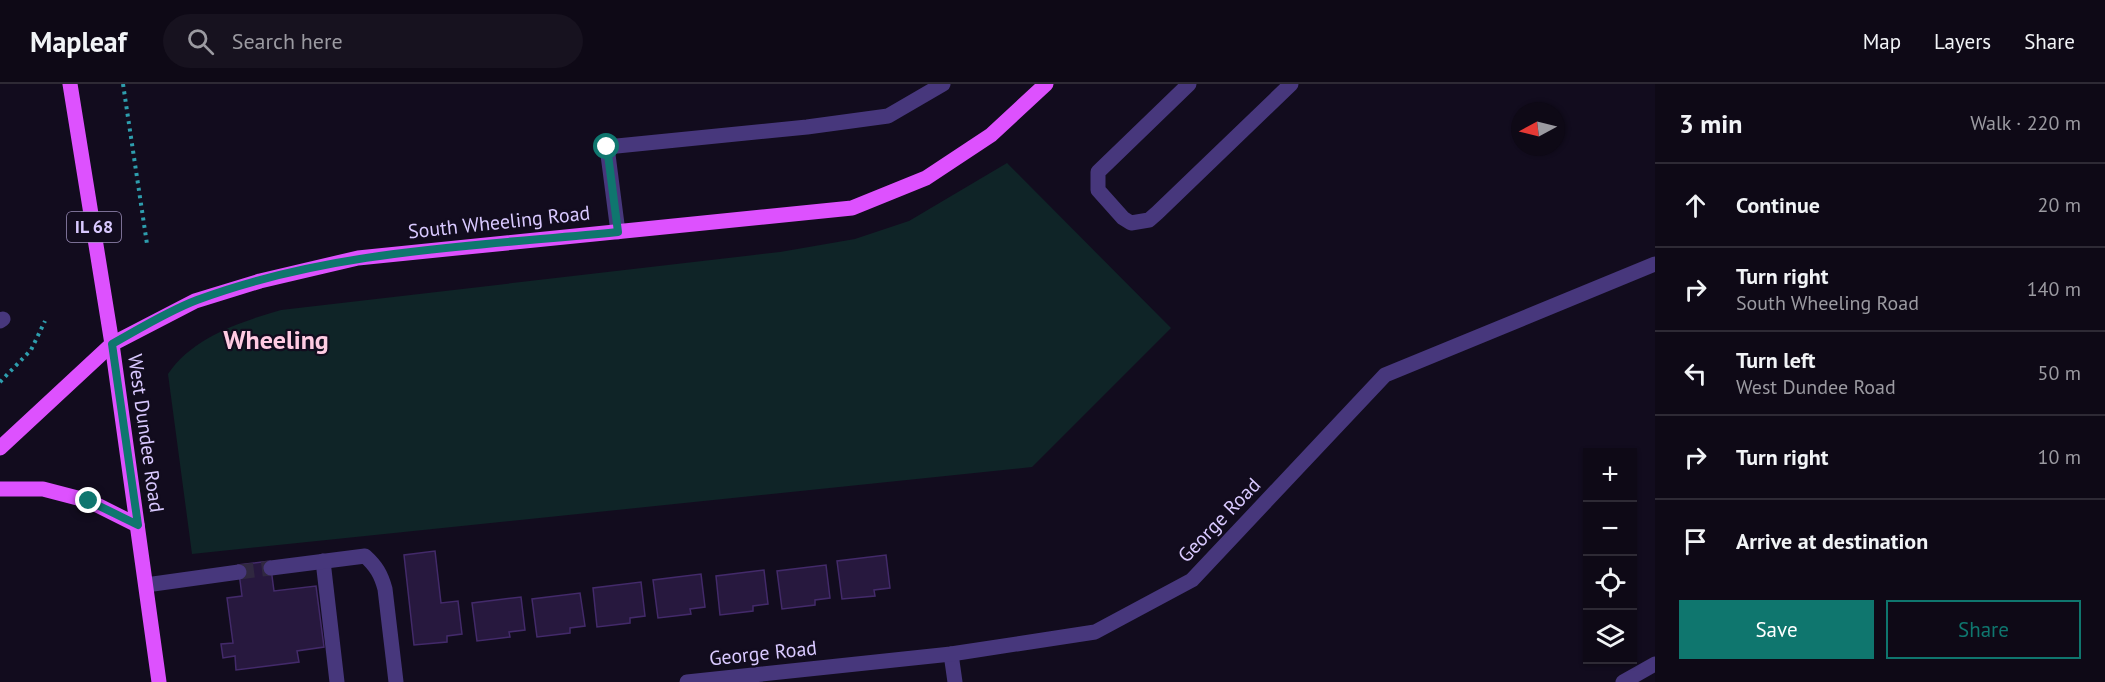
<!DOCTYPE html>
<html lang="en">
<head>
<meta charset="utf-8">
<style>
  :root { --surface:#0e0916; --page:#17121f; --text:#f1f3f6; --muted:#9b9aa1; --line:#2e2a35; --accent:#0f766e }
  body { margin:0; font-family:"PT Sans",sans-serif; background:var(--page); color:var(--text) }
  .controls { position:absolute; right:18px; bottom:18px; display:grid; overflow:hidden; border-radius:0px; box-shadow:0 2px 4px #0004 }
  .controls button { width:54px; height:54px; display:grid; place-items:center; padding:0; border:0; border-bottom:2px solid var(--line); background:var(--surface); color:var(--text); font:30px sans-serif }
  .compass { position:absolute; left:1511px; top:18px; width:54px; height:54px; border-radius:50%; background:var(--surface); box-shadow:0 2px 4px #0004; rotate:263deg }
  .stop { position:absolute; width:18px; height:18px; margin:-14px; border:4px solid #0f766e; border-radius:50%; background:#fff }
  .stop.end { background:#0f766e; border-color:#fff; box-shadow:0 2px 6px #0008 }
  .list { margin:0; padding:0; list-style:none }
  h2 { display:flex; justify-content:space-between; align-items:center; height:78px; margin:0; padding:0 24px; font-size:26px }
  h2 small { font-size:20px; font-weight:400; color:var(--muted) }
  .list li { display:grid; grid-template-columns:39px 1fr auto; gap:18px; align-items:center; box-sizing:border-box; height:84px; padding:0 24px; border-top:2px solid var(--line) }
  .list b { display:block; font-size:22px; white-space:nowrap }
  .list p { margin:0; font-size:20px; white-space:nowrap; color:var(--muted) }
  .list em { font-size:20px; font-style:normal; color:var(--muted) }
  .actions { display:flex; gap:12px; padding:18px 24px }
  .actions a { flex:1; padding:14px 0; border:2px solid var(--accent); border-radius:0px; text-align:center; font-size:21px; color:var(--accent) }
  .actions .main { background:var(--accent); color:#fff }
  .icon { flex:none; width:33px; height:33px; fill:none; stroke:currentColor; stroke-width:2; stroke-linecap:round; stroke-linejoin:round }
  .map { position:relative; flex:none; width:1655px; height:598px; overflow:hidden }
  header { display:flex; align-items:center; gap:36px; box-sizing:border-box; height:84px; padding:0 30px; background:var(--surface); border-bottom:2px solid var(--line) }
  header strong { font-size:28px }
  nav { display:flex; gap:33px; margin-inline-start:auto; font-size:21px }
  .search { width:420px; height:54px; background:var(--page); display:flex; align-items:center; gap:15px; box-sizing:border-box; padding:0 21px; border-radius:33px; color:var(--muted); font-size:22px }
  main { display:flex }
  aside { flex:1; background:var(--surface) }
  .map>svg:first-child { display:block }
  .green { fill:#0f2427 }
  .building { fill:#27183e; stroke:#432a6a; stroke-width:1.5 }
  .lines { fill:none; stroke-linecap:round; stroke-linejoin:round }
  .minor-tunnel { stroke:#302840; stroke-width:15; stroke-dasharray:15 8; stroke-linecap:butt }
  .path { stroke:#2e9eae; stroke-width:4; stroke-dasharray:3 4.5; stroke-linecap:butt }
  .minor { stroke:#47377c; stroke-width:15 }
  .major { stroke:#dd51fe; stroke-width:15 }
  .route { stroke:#0f766e; stroke-width:8 }
  .labels { text-anchor:middle; stroke-width:4.5; stroke-linejoin:round; paint-order:stroke }
  .shield { fill:#120c1e; stroke:#9d90bc; stroke-width:1.5 }
  .shield-label { font-size:18px; font-weight:bold; fill:#d9c9ff }
  .street-label { font-size:20px; fill:#d9c9ff; stroke:#120c1e }
  .district-label { font-size:26px; font-weight:bold; fill:#ffcbe2; stroke:#120c1e }
</style>
</head>
<body>
<header>
<strong>Mapleaf</strong>
<div class="search"><svg class="icon" aria-label="search" viewBox="0 0 24 24"><circle cx="10" cy="10" r="6"/><path d="M15 15l6 6"/></svg>Search here</div>
<nav><a>Map</a><a>Layers</a><a>Share</a></nav>
</header>
<main>
<div class="map">
<svg width="1655" height="598" viewBox="0 0 1655 598">
  <rect width="100%" height="100%" fill="#120c1e"/>
  <path class="green" d="M1007,79L1171,244L1032,383L192,470L168,290C193,253 240,238 281,226L780,168L855,155L909,137Z"/>
  <g class="building">
    <polygon points="435,467 441,519 458,517 462,550 447,552 447,558 414,561 404,471"/>
    <polygon points="886,471 890,504 874,506 875,512 842,515 837,477"/>
    <polygon points="270,477 274,507 316,502 324,563 297,567 299,578 236,586 235,572 223,574 221,560 233,559 227,514 242,512 238,481"/>
    <polygon points="826,481 830,514 815,516 815,521 782,525 777,487"/>
    <polygon points="764,486 768,520 753,522 753,527 720,531 716,492"/>
    <polygon points="701,490 705,523 690,525 691,530 658,534 653,496"/>
    <polygon points="641,498 645,532 630,534 630,539 597,543 593,504"/>
    <polygon points="580,509 585,542 570,544 570,549 537,553 532,515"/>
    <polygon points="521,513 525,546 509,548 510,553 477,557 472,519"/>
  </g>
  <g class="lines">
    <polyline class="minor-tunnel" points="239,488 271,484"/>
    <g class="path">
      <polyline points="123,0 147,160"/>
      <polyline points="0,298 31,266 45,237"/>
    </g>
    <g class="minor">
      <polyline points="1189,0 1098,88 1098,106 1123,134 1131,139 1149,136 1157,129 1291,0"/>
      <polyline points="618,148 607,63 807,43 888,32 943,0"/>
      <polyline points="0,237 3,235"/>
      <polyline points="323,477 337,598"/>
      <path d="M271,484L365,472C376,482 381,490 385,505L396,598"/>
      <polyline points="146,501 239,488"/>
      <polyline points="951,570 955,598"/>
      <polyline points="687,598 951,570 1095,548 1192,496 1385,291 1655,180"/>
      <polyline points="1623,598 1655,580"/>
    </g>
    <g class="major">
      <polyline points="70,0 112,260 159,598"/>
      <polyline points="0,364 112,260 195,217 260,197 358,174 852,124 926,94 991,51 1046,0"/>
      <polyline points="0,405 43,405 89,417 137,441"/>
    </g>
  </g>
  <g class="lines">
    <path class="route" d="M89,417L138,441L112,260C139,245 168,227 197,216C331,166 477,162 618,148L607,63"/>
  </g>
  <g class="labels">
    <rect class="shield" x="67" y="128" width="54" height="30" rx="4.5"/>
    <g class="shield-label">
      <text x="94" y="149">IL 68</text>
    </g>
    <g class="street-label">
      <text transform="translate(499 138) rotate(-6)" y="7">South Wheeling Road</text>
      <text transform="translate(146 349) rotate(82)" y="7">West Dundee Road</text>
      <text transform="translate(1219 436) rotate(-46)" y="7">George Road</text>
      <text transform="translate(763 569) rotate(-6)" y="7">George Road</text>
    </g>
    <g class="district-label">
      <text x="276" y="265">Wheeling</text>
    </g>
  </g>
</svg>
<div class="controls">
<button>+</button>
<button>−</button>
<button><svg class="icon" aria-label="locate" viewBox="0 0 24 24"><circle cx="12" cy="12" r="6"/><path d="M12 2v4M12 18v4M2 12h4M18 12h4"/></svg></button>
<button><svg class="icon" aria-label="layers" viewBox="0 0 24 24"><path d="M12 4l9 5-9 5-9-5zM3 14l9 5 9-5"/></svg></button>
</div>
<svg class="compass" viewBox="-18 -18 36 36"><path d="M0-13l5 13h-10z" fill="#e53935"/><path d="M0 13l5-13h-10z" fill="#9b9aa1"/></svg>
<div class="stop" style="left:607px;top:63px"></div>
<div class="stop end" style="left:89px;top:417px"></div>
</div>
<aside>
<h2>3 min<small>Walk · 220 m</small></h2>
<ul class="list">
<li><svg class="icon" aria-label="ahead" viewBox="0 0 24 24"><path d="M12 20V5M6 11l6-6 6 6"/></svg><div><b>Continue</b></div><em>20 m</em></li>
<li><svg class="icon" aria-label="right" viewBox="0 0 24 24"><path d="M7 20v-9h11M14 6l5 5-5 5"/></svg><div><b>Turn right</b><p>South Wheeling Road</p></div><em>140 m</em></li>
<li><svg class="icon" aria-label="left" viewBox="0 0 24 24"><path d="M17 20v-9H6M10 6l-5 5 5 5"/></svg><div><b>Turn left</b><p>West Dundee Road</p></div><em>50 m</em></li>
<li><svg class="icon" aria-label="right" viewBox="0 0 24 24"><path d="M7 20v-9h11M14 6l5 5-5 5"/></svg><div><b>Turn right</b></div><em>10 m</em></li>
<li><svg class="icon" aria-label="arrive" viewBox="0 0 24 24"><path d="M6 21V4h12l-3 4 3 4H6"/></svg><div><b>Arrive at destination</b></div></li>
</ul>
<div class="actions"><a class="main">Save</a><a>Share</a></div>
</aside>
</main>
</body>
</html>
